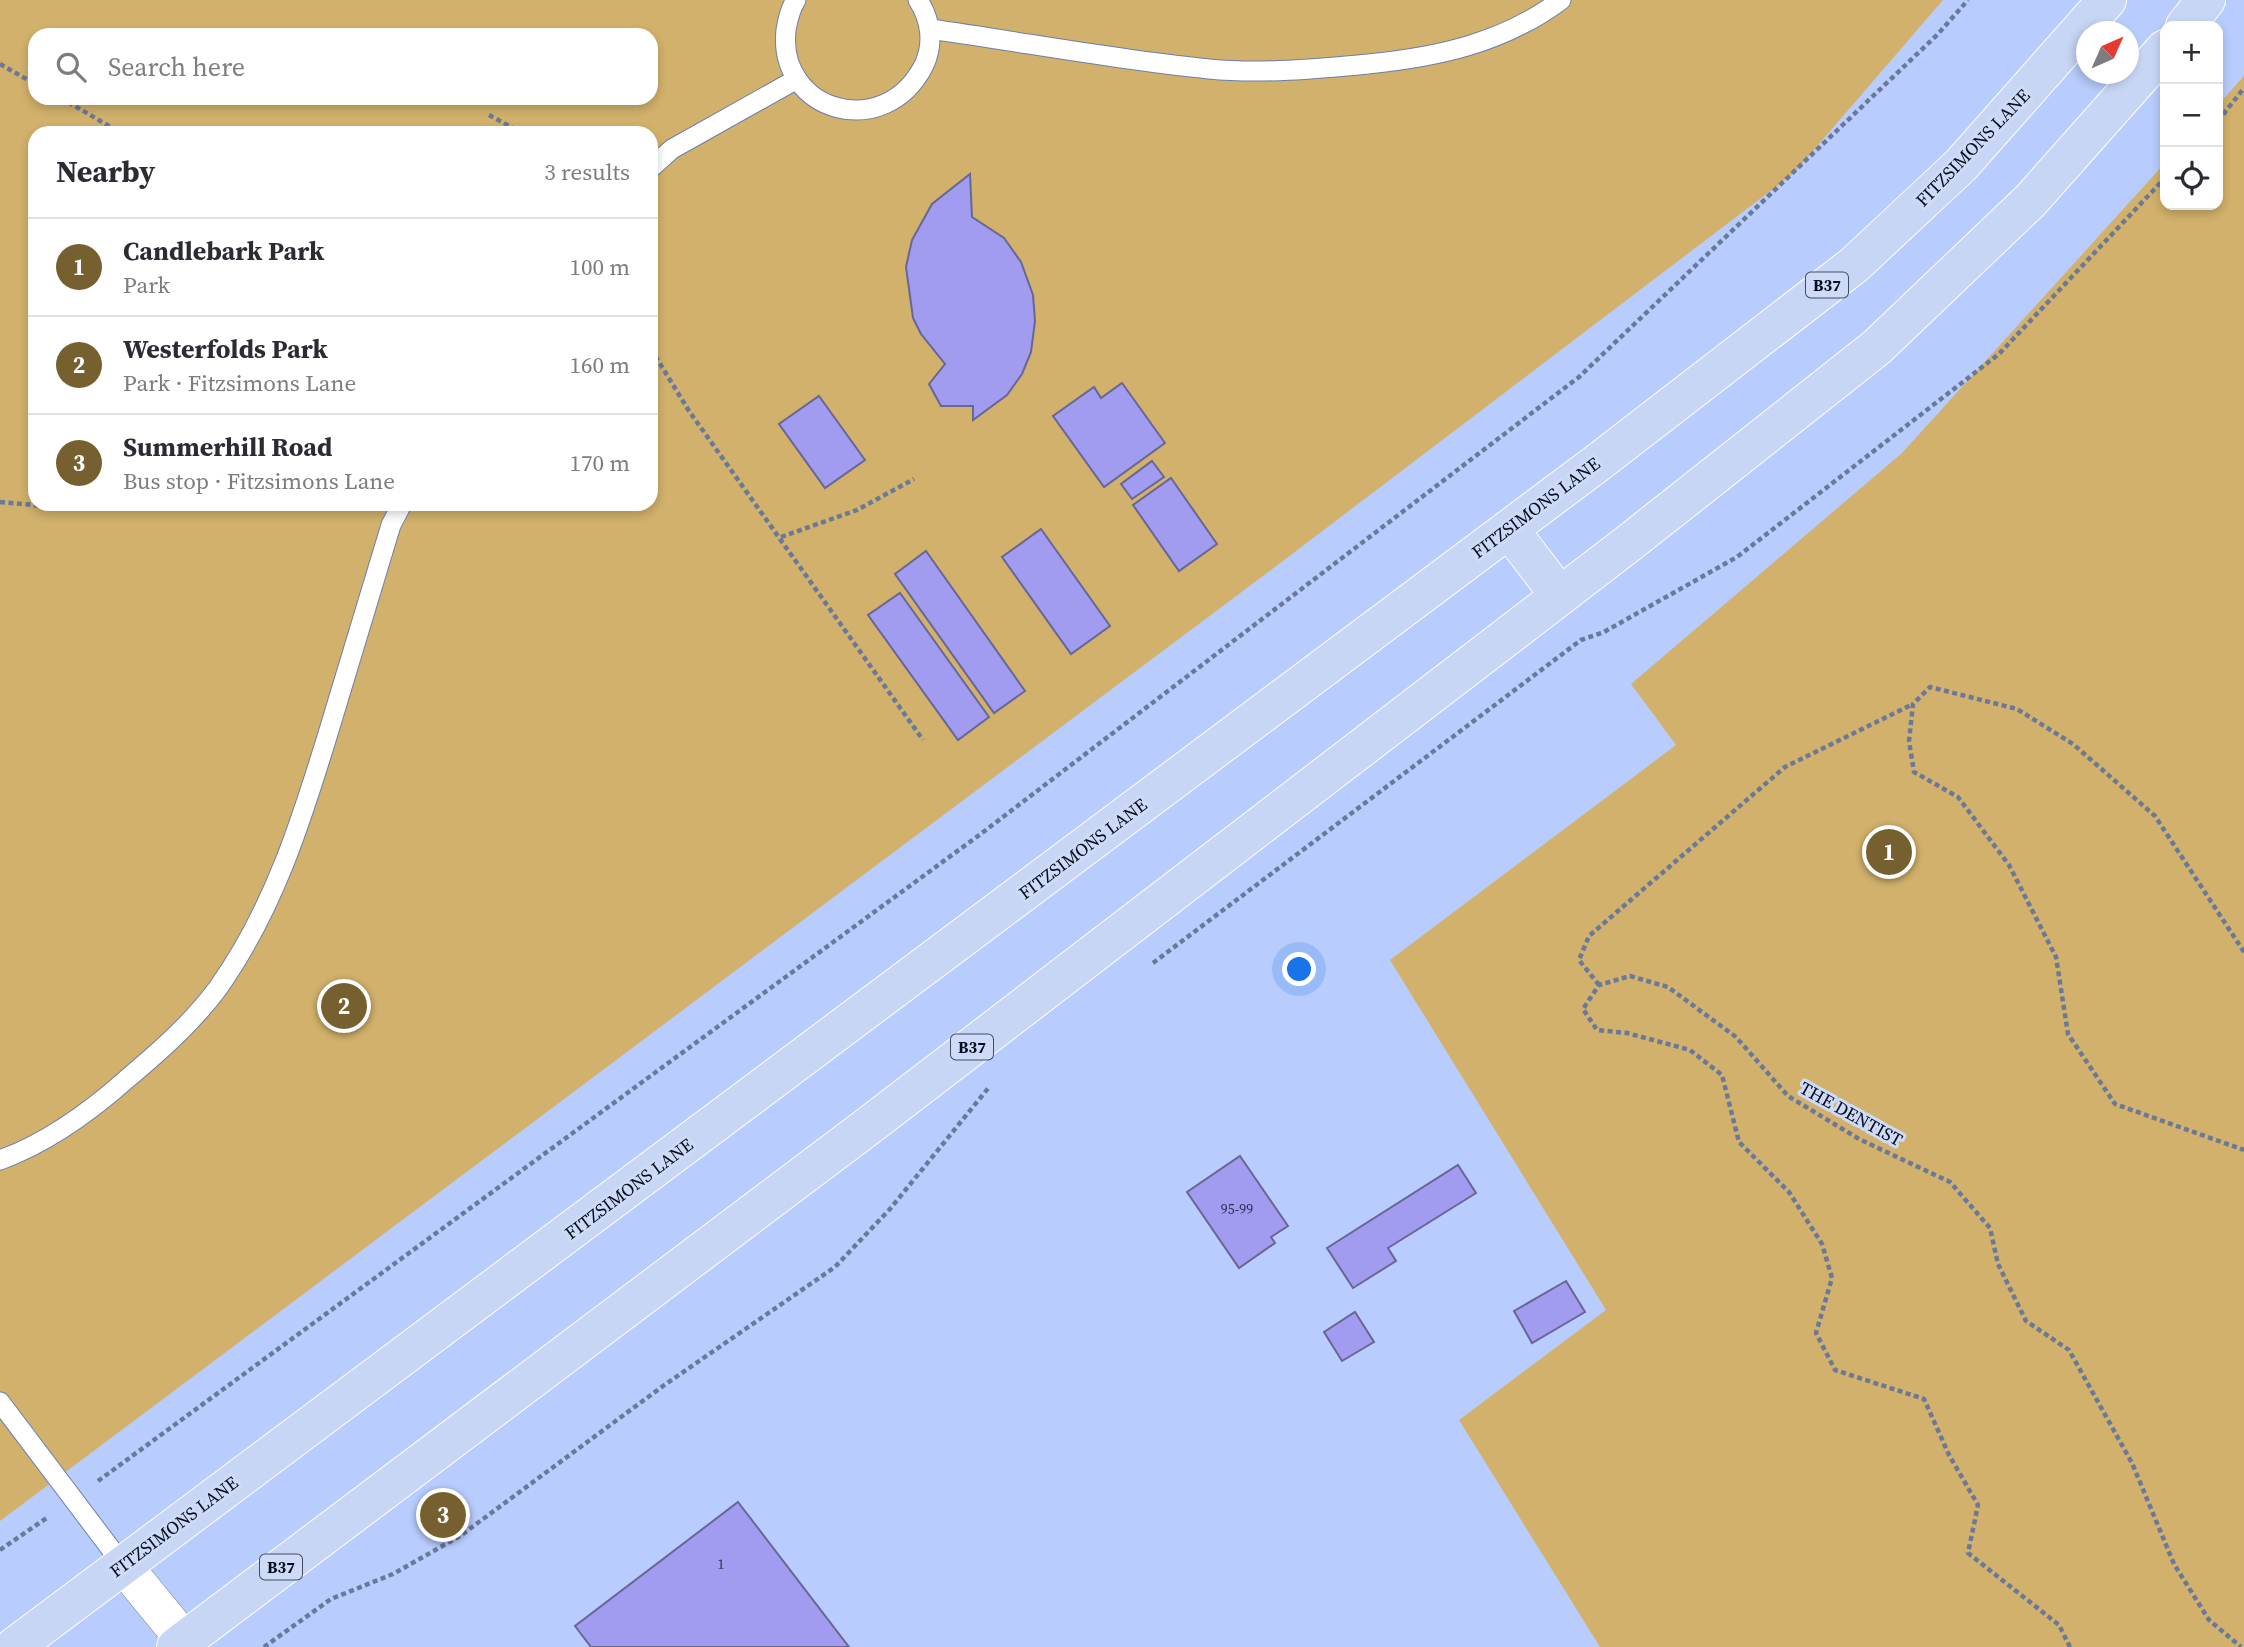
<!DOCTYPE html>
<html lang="en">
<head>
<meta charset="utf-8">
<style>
  :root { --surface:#fff; --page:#f7f7f7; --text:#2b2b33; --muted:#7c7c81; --line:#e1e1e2; --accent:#766030 }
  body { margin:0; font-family:"Source Serif 4",serif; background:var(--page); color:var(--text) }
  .controls { position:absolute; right:21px; top:21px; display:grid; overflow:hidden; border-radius:14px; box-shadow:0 4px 10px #0003 }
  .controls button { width:63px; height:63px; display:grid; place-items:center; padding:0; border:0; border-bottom:2px solid var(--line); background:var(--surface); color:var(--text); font:35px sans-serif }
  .compass { position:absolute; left:2076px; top:21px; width:63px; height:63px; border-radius:50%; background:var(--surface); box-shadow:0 4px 10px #0003; rotate:45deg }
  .you { position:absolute; left:1300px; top:970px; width:24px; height:24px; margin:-18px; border:5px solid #fff; border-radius:50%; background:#1a73e8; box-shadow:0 0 0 10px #1a73e833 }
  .badge { display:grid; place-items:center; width:46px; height:46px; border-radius:50%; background:var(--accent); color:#fff; font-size:23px; font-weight:700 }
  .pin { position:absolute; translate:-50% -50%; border:4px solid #fff; box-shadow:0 2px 7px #0006 }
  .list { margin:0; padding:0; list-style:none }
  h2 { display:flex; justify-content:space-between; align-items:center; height:91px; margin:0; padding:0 28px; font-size:30px }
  h2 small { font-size:23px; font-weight:400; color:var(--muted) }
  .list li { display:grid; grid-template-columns:46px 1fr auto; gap:21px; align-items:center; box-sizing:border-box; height:98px; padding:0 28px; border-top:2px solid var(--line) }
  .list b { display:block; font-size:26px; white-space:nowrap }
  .list p { margin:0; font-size:23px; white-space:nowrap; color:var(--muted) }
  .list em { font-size:23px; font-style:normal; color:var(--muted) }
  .icon { flex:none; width:38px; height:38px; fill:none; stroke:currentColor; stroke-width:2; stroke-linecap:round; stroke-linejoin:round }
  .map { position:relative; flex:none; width:2244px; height:1647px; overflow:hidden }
  .search { position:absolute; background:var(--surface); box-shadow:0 4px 10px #0003; left:28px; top:28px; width:630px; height:77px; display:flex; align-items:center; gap:18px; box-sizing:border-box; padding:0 24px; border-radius:21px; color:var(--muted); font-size:26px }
  .panel { position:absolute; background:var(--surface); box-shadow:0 4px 10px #0003; left:28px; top:126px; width:630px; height:385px; border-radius:21px }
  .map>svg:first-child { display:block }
  .green { fill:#d1b16b; fill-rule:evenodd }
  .building { fill:#a19cef; stroke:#686694; stroke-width:2 }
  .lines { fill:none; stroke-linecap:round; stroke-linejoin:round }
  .service-casing { stroke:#6c7fab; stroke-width:21 }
  .minor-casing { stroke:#6c7fab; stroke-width:38 }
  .primary-casing { stroke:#fff; stroke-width:40 }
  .path { stroke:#6a789a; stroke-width:4.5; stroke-dasharray:5 3.5; stroke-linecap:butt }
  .service { stroke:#fff; stroke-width:19 }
  .minor { stroke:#fff; stroke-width:37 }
  .primary { stroke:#c8d6f6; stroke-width:38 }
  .labels { text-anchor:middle; stroke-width:6; stroke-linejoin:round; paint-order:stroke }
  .number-label { font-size:14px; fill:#2e3152 }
  .shield { fill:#cddbf8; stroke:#424b5f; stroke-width:2 }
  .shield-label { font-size:16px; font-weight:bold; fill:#070d1d }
  .street-label { font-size:18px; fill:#070d1d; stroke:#cddbf8 }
</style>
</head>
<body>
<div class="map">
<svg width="2244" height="1647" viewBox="0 0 2244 1647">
  <rect width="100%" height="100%" fill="#b8cdfd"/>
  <g class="green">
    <path d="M0,0H1943L1794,173L1275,567L0,1521ZM35,35H651V98H35ZM35,133H651V504H35Z"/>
    <polygon points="2244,76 2244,1647 1600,1647 1459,1420 1606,1310 1390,960 1676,745 1631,684 1902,453 2165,163 2165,205 2218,205 2218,105"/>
  </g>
  <g class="building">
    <polygon points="970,174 972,217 1004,238 1021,262 1033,295 1035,321 1031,352 1022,374 1007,395 973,420 973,406 941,406 929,384 945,364 921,334 913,318 906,267 912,240 932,204"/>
    <polygon points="1122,383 1165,443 1104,487 1053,416 1094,387 1101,398"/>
    <polygon points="819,396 865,460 825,488 779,424"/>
    <polygon points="1152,461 1164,477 1132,499 1121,484"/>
    <polygon points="1171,478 1217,544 1179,571 1133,505"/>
    <polygon points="1041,529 1110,626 1071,654 1002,557"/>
    <polygon points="926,551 1025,691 994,713 895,574"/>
    <polygon points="900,593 989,717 958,740 868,615"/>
    <polygon points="1240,1156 1288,1226 1271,1237 1275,1243 1239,1268 1187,1192"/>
    <polygon points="1458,1165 1476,1193 1388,1248 1396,1261 1353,1288 1327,1248"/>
    <polygon points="1566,1281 1585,1312 1532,1343 1514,1311"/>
    <polygon points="1355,1312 1374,1342 1342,1361 1324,1332"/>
    <polygon points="738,1502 849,1647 591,1647 575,1626"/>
  </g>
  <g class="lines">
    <g class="service-casing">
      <g id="service">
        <path d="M796,0C790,9 788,19 786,30C777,112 885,143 924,65C934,44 931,20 918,0"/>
        <path d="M930,29C1023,42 1116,60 1209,69C1261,74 1316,69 1368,64C1438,57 1503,43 1561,0"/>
        <polyline points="651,168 672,149 797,79"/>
        <path d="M0,1160C47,1143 91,1111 128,1078C160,1051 193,1022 218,988C274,909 302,819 330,727C350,660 371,592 391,525L402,504"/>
        <polyline points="0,1402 123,1565"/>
      </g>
    </g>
    <g class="minor-casing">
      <polyline id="minor" points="123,1565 190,1647"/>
    </g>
    <g class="primary-casing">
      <g id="primary">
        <polyline points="2185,26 2206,0"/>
        <polyline points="1509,529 1560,596"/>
        <polyline points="14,1647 1596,464 1854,265 1961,165 2107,0"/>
        <polyline points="176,1647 867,1127 1629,543 1877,347 2031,200 2165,49"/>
      </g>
    </g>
    <g class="path">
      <polyline points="0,64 35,84"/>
      <polyline points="61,98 121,133"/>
      <polyline points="489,115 522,133"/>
      <polyline points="2218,121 2244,88"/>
      <polyline points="651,349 689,411 923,740"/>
      <polyline points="0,502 43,506 78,504"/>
      <polyline points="781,537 857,510 914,479"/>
      <polyline points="2244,952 2155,816 2073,744 2017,709 1930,687 1913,704 1909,741 1914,772 1958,797 2009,865 2056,957 2068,1034 2115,1104 2244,1150"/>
      <polyline points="1153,963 1581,640 1604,632 1737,557 1999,354 2165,178"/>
      <polyline points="1599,985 1579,960 1589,936 1785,767 1913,704"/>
      <polyline points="98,1481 982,833 1579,377 1938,34 1968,0"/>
      <polyline points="0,1550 48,1517"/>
      <polyline points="264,1647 331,1599 393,1574 460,1536 663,1386 835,1267 890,1209 990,1086"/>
      <polyline points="2070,1647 2059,1625 1968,1553 1978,1505 1949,1455 1924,1399 1835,1370 1816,1333 1832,1278 1822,1244 1789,1192 1739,1142 1722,1075 1690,1050 1627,1033 1597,1030 1583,1009 1599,985 1630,976 1668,987 1736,1037 1788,1096 1859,1139 1950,1182 1990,1228 1998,1264 2026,1321 2069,1350 2132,1463 2174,1564 2209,1620 2241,1647"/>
    </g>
    <use href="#service" class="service"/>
    <use href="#minor" class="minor"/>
    <use href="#primary" class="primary"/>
  </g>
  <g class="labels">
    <g class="number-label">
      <text x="1237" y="1214">95-99</text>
      <text x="721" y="1569">1</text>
    </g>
    <g class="shield">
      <rect x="1806" y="272.5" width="42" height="25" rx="5"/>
      <rect x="951" y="1034.5" width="42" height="25" rx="5"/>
      <rect x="260" y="1554.5" width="42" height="25" rx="5"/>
    </g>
    <g class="shield-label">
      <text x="1827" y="291">B37</text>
      <text x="972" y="1053">B37</text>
      <text x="281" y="1573">B37</text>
    </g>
    <g class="street-label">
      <text transform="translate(1973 148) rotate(-46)" y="6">FITZSIMONS LANE</text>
      <text transform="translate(1536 508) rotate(-37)" y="6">FITZSIMONS LANE</text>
      <text transform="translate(1083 849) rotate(-37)" y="6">FITZSIMONS LANE</text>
      <text transform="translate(1851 1114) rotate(29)" y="6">THE DENTIST</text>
      <text transform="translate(629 1189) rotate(-37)" y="6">FITZSIMONS LANE</text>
      <text transform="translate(174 1527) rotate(-37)" y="6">FITZSIMONS LANE</text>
    </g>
  </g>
</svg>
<div class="controls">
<button>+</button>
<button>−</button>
<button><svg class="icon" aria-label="locate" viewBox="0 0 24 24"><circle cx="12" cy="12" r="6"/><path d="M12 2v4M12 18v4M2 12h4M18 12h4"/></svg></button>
</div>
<svg class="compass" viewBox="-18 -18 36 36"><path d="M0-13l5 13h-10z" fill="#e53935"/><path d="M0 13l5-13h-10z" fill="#7c7c81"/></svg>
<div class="you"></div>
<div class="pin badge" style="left:1889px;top:852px">1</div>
<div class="pin badge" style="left:344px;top:1006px">2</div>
<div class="pin badge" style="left:443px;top:1515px">3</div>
<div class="search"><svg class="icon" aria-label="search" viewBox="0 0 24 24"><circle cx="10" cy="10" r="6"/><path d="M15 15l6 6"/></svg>Search here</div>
<section class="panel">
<h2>Nearby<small>3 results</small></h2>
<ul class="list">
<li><span class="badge">1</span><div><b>Candlebark Park</b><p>Park</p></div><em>100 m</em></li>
<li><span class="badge">2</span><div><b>Westerfolds Park</b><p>Park · Fitzsimons Lane</p></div><em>160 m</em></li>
<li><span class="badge">3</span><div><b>Summerhill Road</b><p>Bus stop · Fitzsimons Lane</p></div><em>170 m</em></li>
</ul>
</section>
</div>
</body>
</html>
